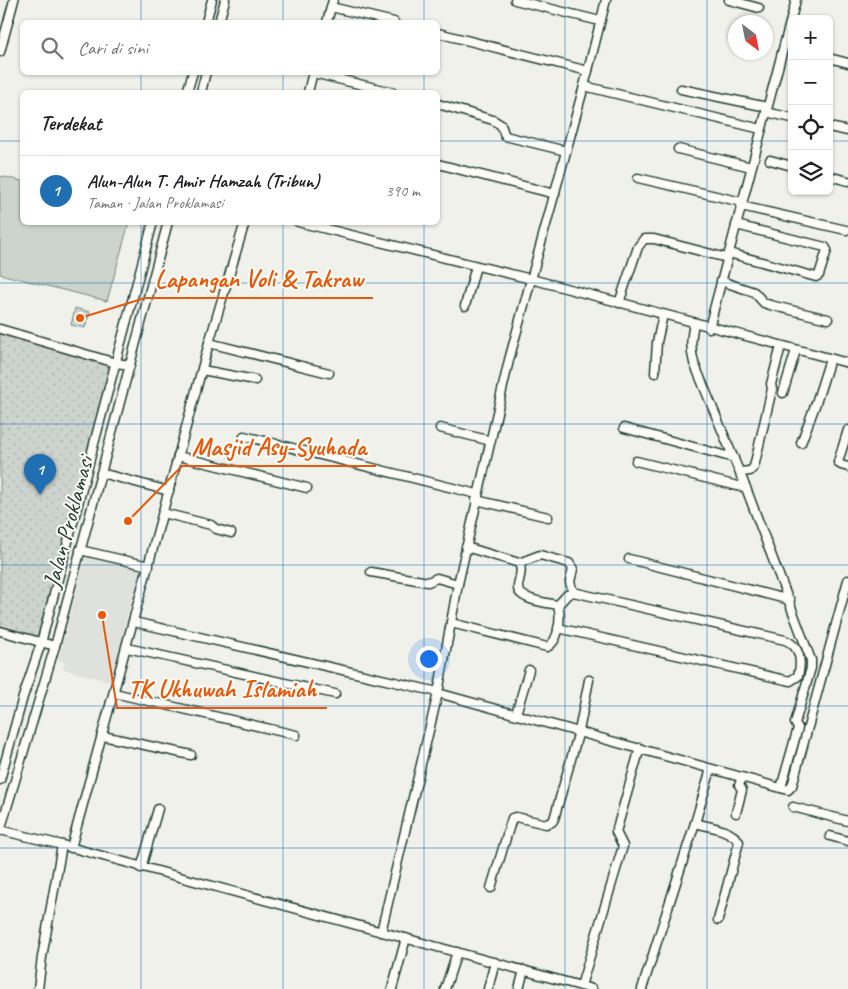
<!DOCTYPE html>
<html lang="id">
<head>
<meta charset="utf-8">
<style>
  :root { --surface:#fff; --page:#f2f2f2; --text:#202124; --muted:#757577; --line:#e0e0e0; --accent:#1f6fb2 }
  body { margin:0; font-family:Caveat,sans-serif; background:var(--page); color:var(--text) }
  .controls { position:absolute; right:15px; top:15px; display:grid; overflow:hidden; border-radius:8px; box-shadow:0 1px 4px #0004 }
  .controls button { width:45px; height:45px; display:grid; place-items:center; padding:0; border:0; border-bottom:1px solid var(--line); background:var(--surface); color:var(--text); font:25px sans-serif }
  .compass { position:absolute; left:728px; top:15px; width:45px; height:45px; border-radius:50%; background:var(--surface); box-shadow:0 1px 4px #0004; rotate:148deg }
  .you { position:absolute; left:428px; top:658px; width:18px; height:18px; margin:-12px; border:4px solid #fff; border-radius:50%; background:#1a73e8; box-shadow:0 0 0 8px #1a73e833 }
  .badge { display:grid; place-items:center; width:32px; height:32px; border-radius:50%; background:var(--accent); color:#fff; font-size:16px; font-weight:700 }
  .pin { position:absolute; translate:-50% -41px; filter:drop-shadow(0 1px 2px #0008) }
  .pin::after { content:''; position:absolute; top:26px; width:18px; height:15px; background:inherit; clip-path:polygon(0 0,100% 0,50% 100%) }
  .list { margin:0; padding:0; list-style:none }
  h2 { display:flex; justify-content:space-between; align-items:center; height:65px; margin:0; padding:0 20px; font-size:21px }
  h2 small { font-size:16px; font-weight:400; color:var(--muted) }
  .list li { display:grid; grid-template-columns:32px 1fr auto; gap:15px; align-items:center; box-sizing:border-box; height:70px; padding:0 20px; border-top:1px solid var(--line) }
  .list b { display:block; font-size:19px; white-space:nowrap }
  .list p { margin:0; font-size:16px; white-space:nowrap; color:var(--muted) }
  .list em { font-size:16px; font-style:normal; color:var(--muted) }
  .icon { flex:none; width:28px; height:28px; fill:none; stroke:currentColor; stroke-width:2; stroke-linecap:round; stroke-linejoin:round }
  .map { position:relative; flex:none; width:848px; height:989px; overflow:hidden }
  .search { position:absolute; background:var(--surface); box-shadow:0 1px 4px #0004; left:20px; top:20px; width:420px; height:55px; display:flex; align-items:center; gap:12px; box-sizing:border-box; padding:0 18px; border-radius:8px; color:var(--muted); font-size:19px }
  .panel { position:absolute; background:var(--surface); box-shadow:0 1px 4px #0004; left:20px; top:90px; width:420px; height:135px; border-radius:8px }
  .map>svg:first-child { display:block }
  .built { fill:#dfe2dc }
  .green { fill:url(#green-dots); stroke:#768880 }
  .pitch { fill:#cdd3cd; stroke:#768880 }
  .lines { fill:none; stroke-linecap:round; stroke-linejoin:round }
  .minor-casing { stroke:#1f3d34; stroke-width:11 }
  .minor { stroke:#fdfcf7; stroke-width:8 }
  .grid { fill:none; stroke:#1f6fb2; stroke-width:1; stroke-opacity:0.55 }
  .labels { text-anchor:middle; stroke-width:4; stroke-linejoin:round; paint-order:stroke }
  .street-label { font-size:24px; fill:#1f3d34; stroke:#fdfcf7 }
  .leader { fill:none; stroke:#e8590c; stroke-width:2 }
  .callout-dot { fill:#e8590c; stroke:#fdfcf7; stroke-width:2 }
  .callout-label { font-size:25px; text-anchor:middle; font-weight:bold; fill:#e8590c; stroke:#fdfcf7; stroke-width:4; stroke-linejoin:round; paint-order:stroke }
</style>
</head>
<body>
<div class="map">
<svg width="848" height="989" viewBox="0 0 848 989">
  <defs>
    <pattern id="green-dots" width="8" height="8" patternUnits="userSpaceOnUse" patternTransform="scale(1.25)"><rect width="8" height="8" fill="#cdd3cd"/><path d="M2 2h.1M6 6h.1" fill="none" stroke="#b0b6b1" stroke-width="1.8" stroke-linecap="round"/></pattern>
  </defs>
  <rect width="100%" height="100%" fill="#f0f1eb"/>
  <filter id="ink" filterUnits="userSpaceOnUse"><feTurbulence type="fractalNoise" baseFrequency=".02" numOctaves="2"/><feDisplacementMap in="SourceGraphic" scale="10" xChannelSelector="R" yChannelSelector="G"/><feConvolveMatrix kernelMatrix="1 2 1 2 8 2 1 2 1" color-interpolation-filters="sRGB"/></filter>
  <g filter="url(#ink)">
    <polygon class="built" points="86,555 145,571 115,683 63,669 64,662 58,660"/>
    <polygon class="green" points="0,331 114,364 41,638 0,626"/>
    <g class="pitch">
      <polygon points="0,176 22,181 22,222 129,223 107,301 0,274"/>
      <polygon points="75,308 90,312 85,328 71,325"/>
    </g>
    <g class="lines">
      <g class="minor-casing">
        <g id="minor">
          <polyline points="515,0 600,21"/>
          <polyline points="729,0 759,8"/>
          <polyline points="331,7 394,22"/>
          <polyline points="206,22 212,0"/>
          <polyline points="219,22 225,0"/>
          <polyline points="327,22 333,0"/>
          <polyline points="438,33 588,71"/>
          <polyline points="0,52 14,0"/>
          <polyline points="829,58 848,63"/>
          <polyline points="313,73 392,92"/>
          <polyline points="584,86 761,129"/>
          <polyline points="681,89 767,107"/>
          <polyline points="187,92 193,72"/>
          <polyline points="201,92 206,72"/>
          <polyline points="308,92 313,72"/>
          <polyline points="438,104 493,120 501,125 505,136 566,151"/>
          <polyline points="766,112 792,118"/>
          <polyline points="829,127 848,131"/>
          <polyline points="678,149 751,167"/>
          <polyline points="770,160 792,166"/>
          <polyline points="438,164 555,194"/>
          <polyline points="829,176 848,181"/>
          <polyline points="638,178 742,202"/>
          <polyline points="741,206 846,230"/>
          <polyline points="298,222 531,279 848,363"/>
          <polyline points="729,253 816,277 819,275 827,250 825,247 736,225"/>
          <polyline points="721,281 754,292 764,303 770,305 828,319"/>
          <polyline points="619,303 638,247 644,239 654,239 727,258"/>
          <polyline points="465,306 476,266"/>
          <path d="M694,323C691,338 690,348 694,363L746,488L811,660V668L795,723L798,728L781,788"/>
          <polyline points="709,328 796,0"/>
          <polyline points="0,329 116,363 130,365"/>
          <polyline points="209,343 329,373"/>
          <polyline points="202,370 255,380"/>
          <polyline points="655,373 657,342 663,315"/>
          <polyline points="783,393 796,350"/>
          <polyline points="440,428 491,441"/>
          <polyline points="624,428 734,458"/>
          <polyline points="848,430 838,462 841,465 848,467"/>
          <polyline points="244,436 477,494"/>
          <polyline points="801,443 816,403 830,359"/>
          <polyline points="178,456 307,488"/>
          <polyline points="636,461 746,488"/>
          <polyline points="740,472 750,471 754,467 772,389 771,384 781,346"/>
          <polyline points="101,473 169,491"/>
          <polyline points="476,500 548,517"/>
          <polyline points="163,513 211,525 216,529 231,533"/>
          <polyline points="80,550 149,566"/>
          <polyline points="629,559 790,600"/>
          <path d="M519,563C523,572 519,577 518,586C516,600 548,603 558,605"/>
          <polyline points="371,572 428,582 437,578 458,584"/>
          <polyline points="134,622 438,692"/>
          <path d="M451,623L547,647C560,641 561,616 558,605L567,595L573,592L570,582L573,569L569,563L540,555L519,563L466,547"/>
          <path d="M558,628L790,681L798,676C802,661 800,646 785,640L573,592"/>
          <polyline points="0,631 55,646"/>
          <polyline points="127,648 335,694"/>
          <polyline points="114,693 296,735"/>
          <polyline points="438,693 788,790 792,786 848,580"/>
          <polyline points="516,714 529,670"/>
          <polyline points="103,736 191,755"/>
          <polyline points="0,780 23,697 41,643 153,222"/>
          <polyline points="793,807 848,821"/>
          <polyline points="736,813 742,790 739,785 742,778"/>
          <path d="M695,823C709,827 731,829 739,842L718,920"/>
          <polyline points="0,830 62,845 592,989"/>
          <polyline points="0,831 55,646 168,222"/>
          <polyline points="830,836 848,841"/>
          <polyline points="71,848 209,343 245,222"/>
          <polyline points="141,868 158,809"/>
          <polyline points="491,888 512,818 516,817 546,824 552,822 554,819 579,731 589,680"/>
          <polyline points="381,932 438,693 458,584 509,360 584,86 606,0"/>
          <polyline points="581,986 623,846 616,832 640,748"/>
          <polyline points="38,989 42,957 62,845"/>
          <polyline points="392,989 406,938"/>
          <polyline points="445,989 457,952"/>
          <polyline points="488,989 495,962"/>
          <polyline points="519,989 524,970"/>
          <polyline points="642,989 695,823 711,769"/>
        </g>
      </g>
      <use href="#minor" class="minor"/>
    </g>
  </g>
  <path class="grid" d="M141,0V22M283,0V22M424,0V22M565,0V989M707,0V989M141,72V92M283,72V92M424,72V92M0,141H22M438,141H792M829,141H848M141,222V989M283,222V989M424,222V989M0,283H848M0,424H848M0,565H848M0,706H848M0,848H848"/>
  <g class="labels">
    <g class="street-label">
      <text transform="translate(68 522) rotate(-75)" y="8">Jalan Proklamasi</text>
    </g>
  </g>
  <path class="leader" d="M80 318L145 298H373M128 521L182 466H376M102 615L117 708H327"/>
  <g class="callout-dot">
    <circle cx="80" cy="318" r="5"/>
    <circle cx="128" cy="521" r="5"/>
    <circle cx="102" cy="615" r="5"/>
  </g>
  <g class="callout-label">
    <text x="259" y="287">Lapangan Voli &amp; Takraw</text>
    <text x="279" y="455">Masjid Asy-Syuhada</text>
    <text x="222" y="697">TK Ukhuwah Islamiah</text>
  </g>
</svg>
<div class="controls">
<button>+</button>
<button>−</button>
<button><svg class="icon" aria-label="locate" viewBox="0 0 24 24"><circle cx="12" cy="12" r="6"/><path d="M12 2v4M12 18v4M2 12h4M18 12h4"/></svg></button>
<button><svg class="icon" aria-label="layers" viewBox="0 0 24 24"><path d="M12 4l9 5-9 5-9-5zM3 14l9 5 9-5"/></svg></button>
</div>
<svg class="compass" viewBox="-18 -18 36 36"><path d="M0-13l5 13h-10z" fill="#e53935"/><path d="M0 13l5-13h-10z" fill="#757577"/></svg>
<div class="you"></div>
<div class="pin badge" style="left:40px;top:495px">1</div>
<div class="search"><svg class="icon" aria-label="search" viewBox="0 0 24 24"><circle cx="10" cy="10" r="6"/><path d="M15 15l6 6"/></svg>Cari di sini</div>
<section class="panel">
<h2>Terdekat<small></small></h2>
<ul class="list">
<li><span class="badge">1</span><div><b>Alun-Alun T. Amir Hamzah (Tribun)</b><p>Taman · Jalan Proklamasi</p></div><em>390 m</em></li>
</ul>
</section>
</div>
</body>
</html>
